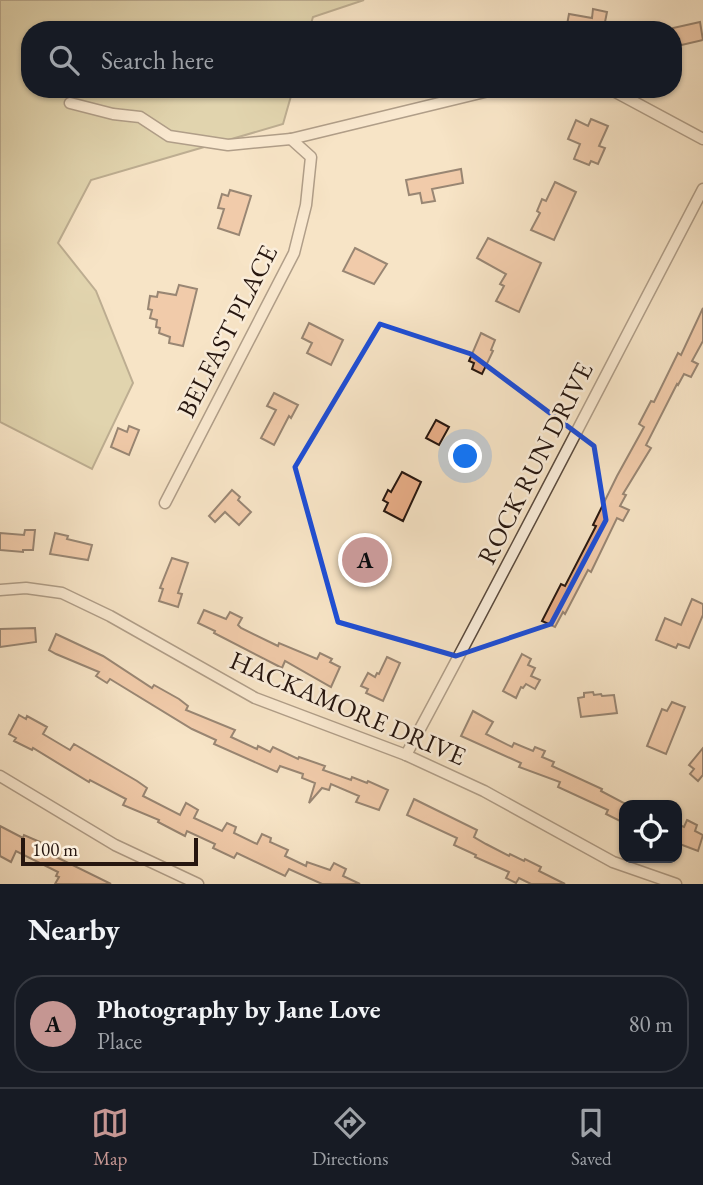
<!DOCTYPE html>
<html lang="en">
<head>
<meta charset="utf-8">
<style>
  :root { --surface:#171b24; --page:#20242c; --text:#f1f3f6; --muted:#9ea1a6; --line:#363941; --accent:#c59692 }
  body { margin:0; font-family:"EB Garamond",serif; background:var(--page); color:var(--text) }
  .controls { position:absolute; right:21px; bottom:21px; display:grid; overflow:hidden; border-radius:14px; box-shadow:0 2px 5px #0004 }
  .controls button { width:63px; height:63px; display:grid; place-items:center; padding:0; border:0; border-bottom:2px solid var(--line); background:var(--surface); color:var(--text); font:35px sans-serif }
  .scale { position:absolute; left:21px; bottom:18px; width:177px; box-sizing:border-box; padding-left:7px; border:4px solid #26160f; border-top:0; font-size:19px; line-height:24px; white-space:nowrap; color:#26160f; -webkit-text-stroke:5px #faedda; paint-order:stroke }
  .you { position:absolute; left:466px; top:457px; width:24px; height:24px; margin:-18px; border:5px solid #fff; border-radius:50%; background:#1a73e8; box-shadow:0 0 0 10px #1a73e833 }
  .badge { display:grid; place-items:center; width:46px; height:46px; border-radius:50%; background:var(--accent); color:#111; font-size:23px; font-weight:700 }
  .pin { position:absolute; translate:-50% -50%; border:4px solid #fff; box-shadow:0 2px 7px #0006 }
  .list { margin:0; padding:0; list-style:none }
  h2 { display:flex; justify-content:space-between; align-items:center; height:91px; margin:0; padding:0 28px; font-size:30px }
  h2 small { font-size:23px; font-weight:400; color:var(--muted) }
  .list li { display:grid; grid-template-columns:46px 1fr auto; gap:21px; align-items:center; box-sizing:border-box; height:98px; margin:0 14px 14px; padding:0 14px; border:2px solid var(--line); border-radius:28px }
  .list b { display:block; font-size:26px; white-space:nowrap }
  .list p { margin:0; font-size:23px; white-space:nowrap; color:var(--muted) }
  .list em { font-size:23px; font-style:normal; color:var(--muted) }
  .icon { flex:none; width:38px; height:38px; fill:none; stroke:currentColor; stroke-width:2; stroke-linecap:round; stroke-linejoin:round }
  .map { position:relative; flex:none; width:703px; height:884px; overflow:hidden }
  .search { position:absolute; background:var(--surface); box-shadow:0 2px 5px #0004; left:21px; right:21px; top:21px; height:77px; display:flex; align-items:center; gap:18px; box-sizing:border-box; padding:0 24px; border-radius:28px; color:var(--muted); font-size:26px }
  .sheet { height:203px; background:var(--surface) }
  nav { display:flex; justify-content:space-around; align-items:center; box-sizing:border-box; height:98px; border-top:2px solid var(--line); background:var(--surface); font-size:19px; color:var(--muted) }
  nav a { display:grid; justify-items:center; gap:4px }
  nav .on { color:var(--accent) }
  .map>svg:first-child { display:block }
  .green { fill:#c5c190; stroke:#766c50; stroke-width:2 }
  .building { fill:#e9ae88; stroke:#26160f; stroke-width:2 }
  .lines { fill:none; stroke-linecap:round; stroke-linejoin:round }
  .street-casing { stroke:#5a4a3d; stroke-width:13 }
  .street { stroke:#faedda; stroke-width:10 }
  .marked { fill:none; stroke:#1d4ed8; stroke-width:5; stroke-linejoin:round }
  .labels { text-anchor:middle; stroke-width:5; stroke-linejoin:round; paint-order:stroke }
  .street-label { font-size:26px; fill:#26160f; stroke:#faedda }
</style>
</head>
<body>
<div class="map">
<svg width="703" height="884" viewBox="0 0 703 884">
  <rect width="100%" height="100%" fill="#f7e4c6"/>
  <filter id="stains"><feTurbulence type="fractalNoise" baseFrequency=".00286" numOctaves="4"/><feColorMatrix values="0 0 0 0 .2 0 0 0 0 .09 0 0 0 0 .02 0 0 0 .5 -.17"/></filter>
  <radialGradient id="worn" r=".72"><stop offset=".6" stop-color="#630" stop-opacity="0"/><stop offset="1" stop-color="#630" stop-opacity=".3"/></radialGradient>
  <polygon class="green" points="0,0 364,0 313,17 309,30 30,30 30,89 293,89 283,124 91,180 58,243 96,291 133,383 92,469 0,422"/>
  <g class="building">
    <polygon points="593,9 607,12 605,22 623,25 623,30 566,30 569,14 592,18"/>
    <polygon points="700,22 703,40 673,47 673,28"/>
    <polygon points="591,119 608,126 599,146 605,148 598,164 591,161 589,165 574,159 580,144 568,139 576,120 588,126"/>
    <polygon points="461,169 463,183 432,189 435,201 422,203 420,193 409,195 406,180"/>
    <polygon points="555,182 576,192 554,240 531,230 540,213 537,211 542,199 546,201"/>
    <polygon points="230,190 251,196 239,235 218,228 224,209 218,208 222,194 228,196"/>
    <polygon points="488,238 541,263 519,312 496,301 504,286 500,284 506,274 477,258"/>
    <polygon points="355,248 387,264 374,284 343,271"/>
    <polygon points="179,285 197,289 183,346 169,343 170,337 159,333 160,328 156,327 157,320 150,318 152,310 148,309 150,296 157,297 158,292 176,295"/>
    <polygon points="703,308 703,341 692,361 698,364 691,377 684,374 678,385 677,384 646,445 651,448 623,494 626,495 620,506 629,510 623,521 617,518 591,572 588,570 565,614 563,612 555,627 542,621 561,584 565,586 596,526 593,525 617,476 644,427 639,424 651,401 654,402 678,353 681,355"/>
    <polygon points="309,323 343,340 331,365 307,353 312,343 302,338"/>
    <polygon points="481,333 495,340 491,350 493,351 482,374 472,369 474,363 469,361"/>
    <polygon points="274,393 298,405 291,418 289,416 274,445 261,438 276,410 267,406"/>
    <polygon points="436,420 449,427 439,445 426,438"/>
    <polygon points="129,426 139,430 129,455 111,447 118,428 127,432"/>
    <polygon points="402,472 421,482 403,521 384,511 388,503 383,500 388,490 391,492"/>
    <polygon points="232,490 240,497 238,500 251,512 239,525 225,512 215,522 209,516"/>
    <polygon points="25,530 35,530 33,550 23,550 23,552 0,550 0,533 24,535"/>
    <polygon points="55,533 68,536 67,539 92,545 88,560 50,554"/>
    <polygon points="362,537 384,547 367,583 346,573"/>
    <polygon points="172,558 188,563 178,593 182,594 178,607 159,601 163,589 160,588"/>
    <polygon points="692,599 703,604 703,615 689,648 678,644 676,648 656,640 665,618 681,625"/>
    <polygon points="204,610 226,619 230,612 242,618 238,625 241,628 278,646 279,643 317,659 320,653 332,659 330,662 340,667 331,687 285,661 282,668 214,633 215,631 198,623"/>
    <polygon points="35,628 36,642 0,647 0,629"/>
    <polygon points="56,634 103,656 152,688 154,685 179,699 188,706 186,710 235,730 231,737 257,749 258,746 270,752 273,747 298,759 299,757 325,766 323,770 351,780 352,777 367,783 368,781 388,790 379,810 356,802 359,796 331,784 329,790 322,788 309,803 315,783 302,778 303,774 280,766 277,772 214,744 216,740 192,729 110,679 107,683 96,676 99,672 56,654 49,650"/>
    <polygon points="522,654 531,659 528,665 535,668 531,676 540,680 535,689 526,684 523,688 521,687 516,698 503,691"/>
    <polygon points="387,657 400,663 383,701 366,693 368,689 361,686 368,673 375,677 377,673 379,674"/>
    <polygon points="593,692 594,695 601,694 602,696 614,695 617,713 581,717 578,698 584,697 584,693"/>
    <polygon points="672,702 685,707 666,754 647,746 662,709 667,711"/>
    <polygon points="473,711 493,722 486,734 512,747 514,743 533,751 535,747 545,751 542,757 554,762 552,766 602,789 601,791 624,803 624,823 606,814 608,810 558,787 560,782 519,767 521,763 461,736"/>
    <polygon points="19,715 26,719 27,716 47,727 43,734 70,750 74,744 137,781 147,788 143,796 180,815 186,803 198,810 194,818 222,831 227,823 236,827 234,833 257,844 262,834 271,838 270,842 288,850 285,856 306,866 307,862 330,870 334,863 346,869 343,876 360,884 322,884 289,869 285,876 237,853 234,858 213,848 215,844 187,831 185,836 158,822 159,820 123,805 126,799 90,780 89,782 33,748 32,750 14,741 16,738 9,734"/>
    <polygon points="703,748 703,775 698,781 690,774 694,769 689,765"/>
    <polygon points="414,799 477,830 474,837 486,844 509,856 510,854 524,861 525,859 541,867 539,871 565,884 531,884 519,878 516,883 506,878 509,872 475,857 476,855 454,845 457,838 407,815"/>
    <polygon points="687,820 697,825 695,831 703,835 698,851 677,843 677,824 684,827"/>
    <polygon points="0,826 23,838 24,835 40,842 38,845 51,851 50,854 111,884 55,884 59,877 56,876 58,872 16,851 11,862 0,856"/>
  </g>
  <g class="lines">
    <g class="street-casing">
      <g id="street">
        <polyline points="610,89 703,139"/>
        <polyline points="70,103 113,114 140,117 169,136 228,145 291,139 497,89"/>
        <polyline points="165,503 294,253 306,205 311,157 291,139"/>
        <polyline points="0,590 26,588 62,593 110,616 255,698 406,755 484,791 613,862 676,884"/>
        <path d="M406,755C507,568 604,378 703,189"/>
        <polyline points="0,776 115,845 198,884"/>
      </g>
    </g>
    <use href="#street" class="street"/>
  </g>
  <path d="M0 0H703V884H0ZM380,324L471,354L594,446L606,520L551,624L456,656L338,622L295,467Z" fill="#f7e4c6" fill-opacity=".55" fill-rule="evenodd"/>
  <path class="marked" d="M380,324L471,354L594,446L606,520L551,624L456,656L338,622L295,467Z"/>
  <g class="labels">
    <g class="street-label">
      <text transform="translate(227 331) rotate(-63)" y="9">BELFAST PLACE</text>
      <text transform="translate(535 463) rotate(-63)" y="9">ROCK RUN DRIVE</text>
      <text transform="translate(348 708) rotate(23)" y="9">HACKAMORE DRIVE</text>
    </g>
  </g>
  <rect width="100%" height="100%" filter="url(#stains)"/>
  <rect width="100%" height="100%" fill="url(#worn)"/>
</svg>
<div class="controls">
<button><svg class="icon" aria-label="locate" viewBox="0 0 24 24"><circle cx="12" cy="12" r="6"/><path d="M12 2v4M12 18v4M2 12h4M18 12h4"/></svg></button>
</div>
<div class="scale">100 m</div>
<div class="you"></div>
<div class="pin badge" style="left:365px;top:560px">A</div>
<div class="search"><svg class="icon" aria-label="search" viewBox="0 0 24 24"><circle cx="10" cy="10" r="6"/><path d="M15 15l6 6"/></svg>Search here</div>
</div>
<section class="sheet">
<h2>Nearby<small></small></h2>
<ul class="list">
<li><span class="badge">A</span><div><b>Photography by Jane Love</b><p>Place</p></div><em>80 m</em></li>
</ul>
</section>
<nav>
<a class="on"><svg class="icon" aria-label="map" viewBox="0 0 24 24"><path d="M3 6l6-2 6 2 6-2v14l-6 2-6-2-6 2zM9 4v14M15 6v14"/></svg>Map</a>
<a><svg class="icon" aria-label="directions" viewBox="0 0 24 24"><path d="M12 3l9 9-9 9-9-9zM9 14v-3h6M13 9l2 2-2 2"/></svg>Directions</a>
<a><svg class="icon" aria-label="saved" viewBox="0 0 24 24"><path d="M7 4h10v16l-5-4-5 4z"/></svg>Saved</a>
</nav>
</body>
</html>
